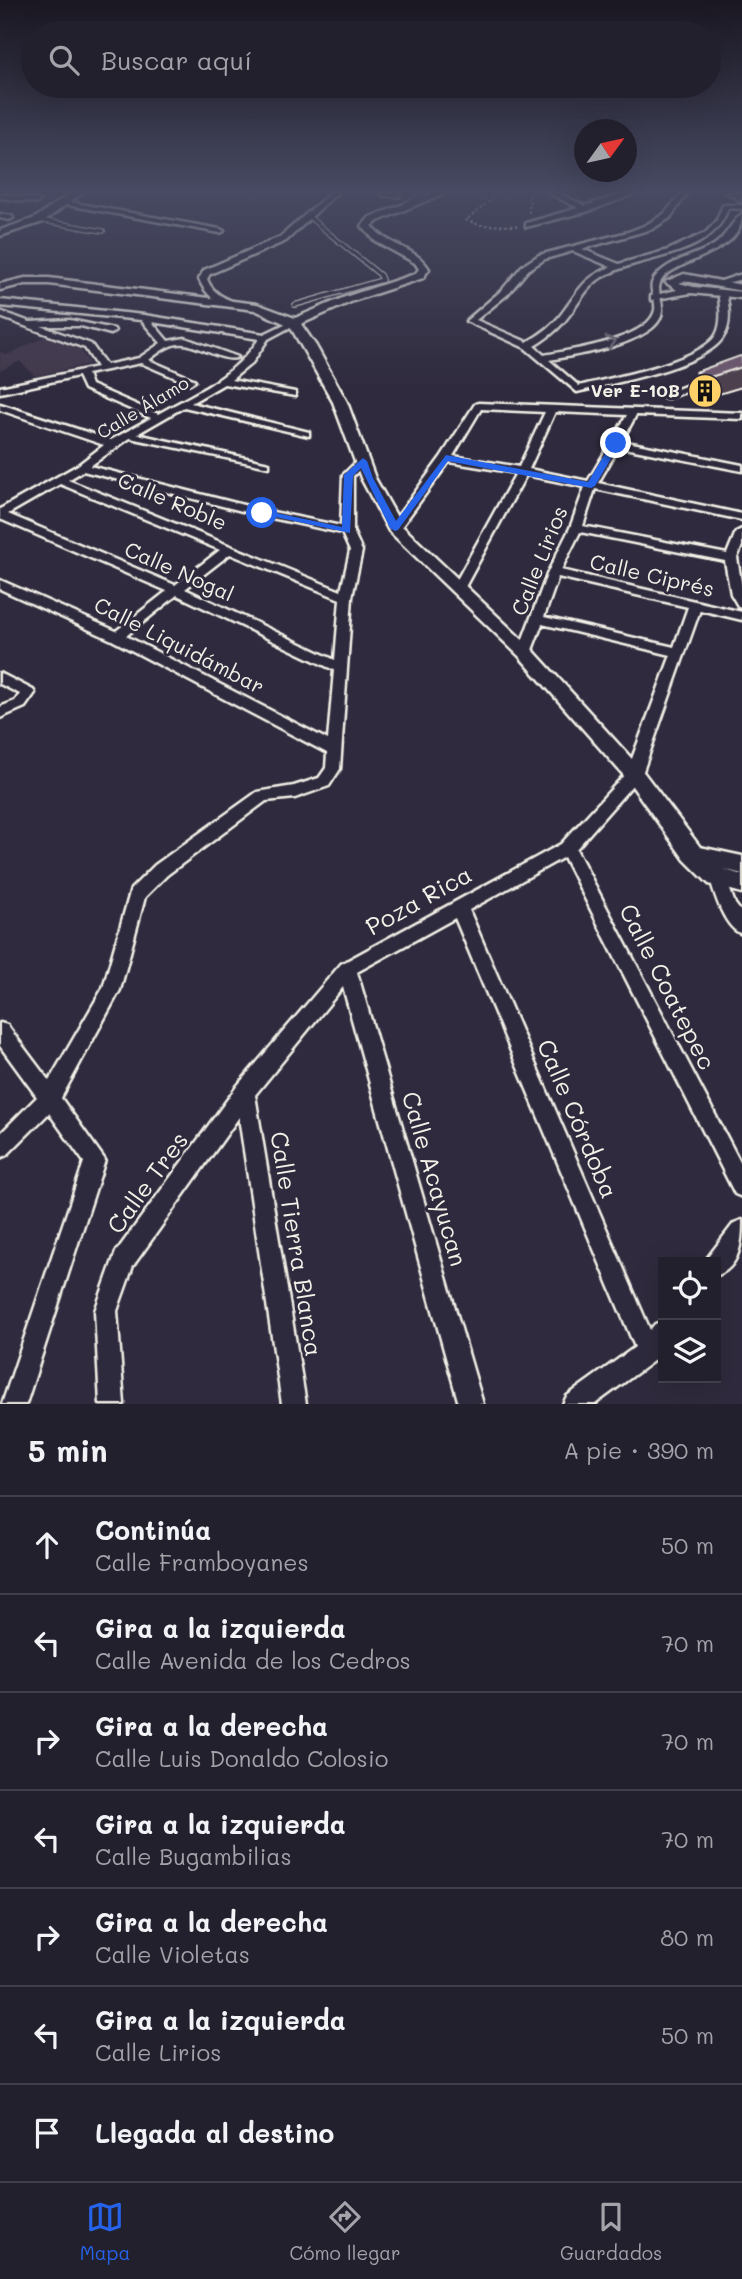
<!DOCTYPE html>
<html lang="es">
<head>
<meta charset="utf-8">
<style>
  :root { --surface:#23202e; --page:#2f2d3a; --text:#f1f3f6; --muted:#a3a3aa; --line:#403e4a; --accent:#2563eb }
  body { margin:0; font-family:Mali,sans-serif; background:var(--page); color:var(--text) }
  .controls { position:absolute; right:21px; bottom:21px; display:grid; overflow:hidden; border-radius:0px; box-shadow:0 7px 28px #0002 }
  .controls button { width:63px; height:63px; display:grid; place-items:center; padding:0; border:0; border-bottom:2px solid var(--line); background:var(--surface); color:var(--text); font:35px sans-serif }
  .compass { position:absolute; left:574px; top:119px; width:63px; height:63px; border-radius:50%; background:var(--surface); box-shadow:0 7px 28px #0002; rotate:57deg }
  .stop { position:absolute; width:21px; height:21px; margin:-16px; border:5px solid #2563eb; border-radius:50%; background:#fff }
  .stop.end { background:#2563eb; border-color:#fff; box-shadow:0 2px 7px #0008 }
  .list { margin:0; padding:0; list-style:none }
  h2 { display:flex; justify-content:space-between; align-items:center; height:91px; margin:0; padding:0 28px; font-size:30px }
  h2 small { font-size:23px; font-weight:400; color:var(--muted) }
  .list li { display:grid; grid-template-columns:46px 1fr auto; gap:21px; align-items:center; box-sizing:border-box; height:98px; padding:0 28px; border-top:2px solid var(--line) }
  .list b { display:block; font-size:26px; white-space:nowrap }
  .list p { margin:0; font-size:23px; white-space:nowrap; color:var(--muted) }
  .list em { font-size:23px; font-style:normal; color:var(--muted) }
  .icon { flex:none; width:38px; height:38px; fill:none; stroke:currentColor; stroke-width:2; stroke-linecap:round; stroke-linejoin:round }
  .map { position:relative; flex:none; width:742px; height:1404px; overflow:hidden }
  .search { position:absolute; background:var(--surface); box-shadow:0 7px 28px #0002; left:21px; right:21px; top:21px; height:77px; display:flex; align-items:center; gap:18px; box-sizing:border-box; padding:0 24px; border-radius:38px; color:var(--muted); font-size:26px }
  .sheet { height:777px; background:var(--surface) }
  nav { display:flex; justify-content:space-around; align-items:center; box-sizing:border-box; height:98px; border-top:2px solid var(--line); background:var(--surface); font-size:19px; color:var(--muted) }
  nav a { display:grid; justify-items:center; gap:4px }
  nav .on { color:var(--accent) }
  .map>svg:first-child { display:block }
  .built { fill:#42384c }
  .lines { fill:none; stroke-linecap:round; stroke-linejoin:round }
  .lane-casing { stroke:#f4f1e8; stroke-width:6 }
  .street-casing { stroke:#f4f1e8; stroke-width:5 }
  .secondary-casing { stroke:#f4f1e8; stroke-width:5 }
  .path { stroke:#f4f1e8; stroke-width:2; stroke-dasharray:2.5 2.5; stroke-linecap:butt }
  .lane { stroke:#2f2a3d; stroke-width:3.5 }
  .street { fill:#2f2a3d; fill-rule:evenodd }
  .secondary { fill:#2f2a3d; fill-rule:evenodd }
  .wall { fill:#5f4d5f; stroke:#f4f1e8; stroke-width:2 }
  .shaded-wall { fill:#4e3f4e; stroke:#f4f1e8; stroke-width:2 }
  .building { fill:#6f5a6f; stroke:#f4f1e8; stroke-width:2 }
  .oneway { stroke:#747079 }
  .route { fill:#2563eb }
  .labels { text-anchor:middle; stroke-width:6; stroke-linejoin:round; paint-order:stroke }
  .far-poi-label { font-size:18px; font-weight:bold; fill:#f4f1e8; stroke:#2f2a3d; text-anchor:end }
  .far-street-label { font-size:18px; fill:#f4f1e8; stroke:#2f2a3d }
  .street-label { font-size:21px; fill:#f4f1e8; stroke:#2f2a3d }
  .near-street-label { font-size:24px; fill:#f4f1e8; stroke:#2f2a3d }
</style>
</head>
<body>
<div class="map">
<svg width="742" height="1404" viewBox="0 0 742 1404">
  <rect width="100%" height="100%" fill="#2f2a3d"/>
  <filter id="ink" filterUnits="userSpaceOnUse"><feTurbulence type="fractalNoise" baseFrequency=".0143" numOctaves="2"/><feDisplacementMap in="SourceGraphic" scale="14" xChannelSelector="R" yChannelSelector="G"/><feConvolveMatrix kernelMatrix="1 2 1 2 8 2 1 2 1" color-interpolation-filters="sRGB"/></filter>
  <g filter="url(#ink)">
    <polygon class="built" points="48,335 79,348 90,364 35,376 20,361 0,371 0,352 7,355"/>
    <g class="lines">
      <g class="lane-casing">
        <g id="lane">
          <polyline points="406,204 426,192"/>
          <polyline points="39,220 103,231"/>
          <polyline points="295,305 382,280 380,275 309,217"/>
        </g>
      </g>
      <g class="street-casing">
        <g id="street">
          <path d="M331,192H338L286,241L210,274L207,279C212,292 222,297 234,302V306C218,306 205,294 199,279L204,270L280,237Z"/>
          <polygon points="547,192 556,192 585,206 629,192 640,192 589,211 526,227 526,223 578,208"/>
          <polygon points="0,194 37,199 40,201 37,203 0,198"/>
          <path d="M681,194L686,195L670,218L652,229L582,249L619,264L668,250L705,233L716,222L723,205H742V209L728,208C712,257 650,254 610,273C586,283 580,304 563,323C555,332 544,340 534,346L544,355C569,350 649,340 655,310C657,296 645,288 657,275C672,259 696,256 714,245C727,236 731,222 742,214C742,252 689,256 666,275C646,292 679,310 648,331C620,349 581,354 549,360L579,386C609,378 700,362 716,335C723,323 720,305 718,292L722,290L726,292C729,307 732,326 722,339C701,368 612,383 577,392L525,348L466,321L502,290L522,266L539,255L628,232L646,225L664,214ZM573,251L611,267C581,278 577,295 559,317C550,328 539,335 527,342L476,320L508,294L528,270L545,259Z"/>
          <polygon points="64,201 220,229 224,231 220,233 62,204"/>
          <polygon points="0,214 12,216 13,218 9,220 0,218"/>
          <polygon points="742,274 742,279 719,285 715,283"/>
          <path d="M0,300L144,315L264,334L291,321L298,323L268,339L252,363L231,380L295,392V396L224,384L191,403L309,432V436L184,407L137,434L269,463V467L130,438L90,466L263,510L341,526L343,475L359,459L363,458L368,461L353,476V531L362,551L352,597L340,769L329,786L295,798L266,801L167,875L145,897L120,990L61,1098L105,1160L26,1404H2L84,1162L49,1113L7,1155L0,1158V1134L37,1097L0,1046V1023L7,1025L49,1081L103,988L131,889L155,865L257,792L294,786L319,778L326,768L327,753L112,640L0,589V580L116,631L167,591L0,519V509L78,465L104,445L0,410V404L111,440L151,418L84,389L78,376L0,393V387L97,367L85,348L0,317V311L30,322L70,320L114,329L115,331L111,334L81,326H41L91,344L106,365L139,358L161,343L141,320L0,306ZM152,322L259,339C234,377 197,392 158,414L91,385L87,374L141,363L190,384L195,381L193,379L149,360C159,352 171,342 184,344C199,345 226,364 238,357L185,338L168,341ZM83,471L262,516L342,533L350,551L341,591L68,480ZM60,484L220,550L175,585L8,514ZM230,554L340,599L335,660L185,589ZM177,595L334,670L328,740L126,636Z"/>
          <polygon points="742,364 742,371 719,381 667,398 659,396"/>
          <path d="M478,403L742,413V419L636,415L622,441L742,465V471L619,447L598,483L742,514V520L595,489L583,526L727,554L736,532L742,529V546L737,558L742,587V607L738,606L731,594L725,561L580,532L561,570L742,612V620L700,610L642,774L576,849L742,1166V1197L735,1194L564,857L469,910L650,1330L655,1324L663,1321V1350L656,1359L595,1404H563L567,1396L635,1347L455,918L357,972L483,1404H459L343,987L255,1095L306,1404H282L239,1117L133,1266L117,1311L124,1404H100L95,1311L116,1252L238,1085L341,964L561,844L627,772L671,655L542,624L530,655H520L518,652L548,572L570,528L585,487L526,475L465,587L459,591L453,587L516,473L449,462L399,530H391L389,528L441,457L475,404ZM481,409L545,412L519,467L453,456ZM555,412L627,415L588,481L529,469ZM558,577L688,607L674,647L544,617Z"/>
          <polygon points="0,673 33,690 35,693 25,707 0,718 0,707 15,701 20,694 0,684"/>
          <path d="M715,863L721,864L735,904L742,913V934C722,927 713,887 707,869L709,864Z"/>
          <path d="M742,1220C742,1243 740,1267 716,1276V1262H706L708,1257L734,1223Z"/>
        </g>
      </g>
      <g class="secondary-casing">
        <g id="secondary">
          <polygon points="72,192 83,192 43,222 0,236 0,230 35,218"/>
          <path d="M435,192H448L378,221L372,226C388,247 415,246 429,269L423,278L353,301L301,324L316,346L347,402L375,478L402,526L531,648L641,769L700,847L742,856V874L723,869L742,875V893L709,884L685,860L627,779L519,656L389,531L361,478L333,402L290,326L255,310L49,284H25L0,290V284L25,278H49L257,304L295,318L345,297L415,274L419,269L415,263L375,241L362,226L370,217Z"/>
          <polygon points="684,274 742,285 742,291 685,281 679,283 694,287 742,292 742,298 691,293 651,300 651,296 677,290 665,282"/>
        </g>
      </g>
      <g class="path">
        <polyline points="493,192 490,201 466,220 479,225 517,226"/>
        <polyline points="529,213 530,192"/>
      </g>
      <use href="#lane" class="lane"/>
      <use href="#street" class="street"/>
      <use href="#secondary" class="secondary"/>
    </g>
    <g class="wall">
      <polygon points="377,192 402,192 400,198 382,197"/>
      <polygon points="723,192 742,192 742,203"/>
      <polygon points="742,357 702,399 691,393 696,372"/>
    </g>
    <polygon class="shaded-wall" points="742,367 742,387 702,399 707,378"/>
    <polygon class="building" points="740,356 742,357 742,367 707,378 696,372"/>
    <defs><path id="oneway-chevron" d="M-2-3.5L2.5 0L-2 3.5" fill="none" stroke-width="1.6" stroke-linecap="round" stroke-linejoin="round" transform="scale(1.75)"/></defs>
    <use class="oneway" href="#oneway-chevron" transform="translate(611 342) rotate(-14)"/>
  </g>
  <linearGradient id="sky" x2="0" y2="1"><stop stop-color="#1a1722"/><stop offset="0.49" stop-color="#474a62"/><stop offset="1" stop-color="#474a62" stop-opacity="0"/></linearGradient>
  <rect width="742" height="389" fill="url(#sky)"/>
  <polygon class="route" points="613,441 620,443 595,486 591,488 448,461 398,530 395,531 390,528 361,468 353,476 350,533 257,513 262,510 342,527 344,475 363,458 367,461 373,478 396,521 446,455 588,482"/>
  <defs>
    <g id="building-disc" transform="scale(1.75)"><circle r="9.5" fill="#ffd166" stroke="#2f2a3d"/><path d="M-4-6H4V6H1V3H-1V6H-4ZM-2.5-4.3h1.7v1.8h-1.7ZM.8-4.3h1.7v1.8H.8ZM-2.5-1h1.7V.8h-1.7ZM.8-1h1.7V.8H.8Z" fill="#111"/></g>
  </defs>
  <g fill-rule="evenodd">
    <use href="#building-disc" x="705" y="391"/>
  </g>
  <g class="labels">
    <g class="far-poi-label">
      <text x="680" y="397">Ver E-10B</text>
    </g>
    <g class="far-street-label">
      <text transform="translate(143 408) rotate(-31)" y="6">Calle Álamo</text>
    </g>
    <g class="street-label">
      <text transform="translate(172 502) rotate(23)" y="7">Calle Roble</text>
      <text transform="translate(540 561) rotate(-68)" y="7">Calle Lirios</text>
      <text transform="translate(179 572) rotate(24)" y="7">Calle Nogal</text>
      <text transform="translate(652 576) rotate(13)" y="7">Calle Ciprés</text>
      <text transform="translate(179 646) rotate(27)" y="7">Calle Liquidámbar</text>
    </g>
    <g class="near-street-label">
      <text transform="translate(419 901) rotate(-29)" y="8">Poza Rica</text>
      <text transform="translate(667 987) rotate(63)" y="8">Calle Coatepec</text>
      <text transform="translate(577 1119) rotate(67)" y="8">Calle Córdoba</text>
      <text transform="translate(434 1179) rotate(74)" y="8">Calle Acayucan</text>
      <text transform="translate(148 1183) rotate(-54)" y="8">Calle Tres</text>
      <text transform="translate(296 1244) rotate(81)" y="8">Calle Tierra Blanca</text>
    </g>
  </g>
</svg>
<div class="controls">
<button><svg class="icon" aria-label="locate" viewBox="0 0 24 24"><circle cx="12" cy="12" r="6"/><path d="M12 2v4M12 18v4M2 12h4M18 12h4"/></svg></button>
<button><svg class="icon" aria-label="layers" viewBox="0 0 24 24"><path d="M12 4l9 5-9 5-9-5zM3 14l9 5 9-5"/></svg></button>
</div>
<svg class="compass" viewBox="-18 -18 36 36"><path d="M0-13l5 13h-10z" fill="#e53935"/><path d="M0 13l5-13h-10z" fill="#a3a3aa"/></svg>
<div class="stop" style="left:262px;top:513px"></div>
<div class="stop end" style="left:616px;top:443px"></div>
<div class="search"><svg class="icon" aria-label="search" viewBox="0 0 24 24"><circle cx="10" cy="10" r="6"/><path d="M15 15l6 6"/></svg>Buscar aquí</div>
</div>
<section class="sheet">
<h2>5 min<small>A pie · 390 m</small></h2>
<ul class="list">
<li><svg class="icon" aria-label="ahead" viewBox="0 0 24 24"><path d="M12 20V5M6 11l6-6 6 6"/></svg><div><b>Continúa</b><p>Calle Framboyanes</p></div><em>50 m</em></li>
<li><svg class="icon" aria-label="left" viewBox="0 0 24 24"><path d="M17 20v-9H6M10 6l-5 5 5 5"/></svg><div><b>Gira a la izquierda</b><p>Calle Avenida de los Cedros</p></div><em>70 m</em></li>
<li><svg class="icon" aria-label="right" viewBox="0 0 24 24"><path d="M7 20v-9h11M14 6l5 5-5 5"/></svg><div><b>Gira a la derecha</b><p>Calle Luis Donaldo Colosio</p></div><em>70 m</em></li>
<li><svg class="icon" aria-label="left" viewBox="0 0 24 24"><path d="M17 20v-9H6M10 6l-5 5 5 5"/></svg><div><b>Gira a la izquierda</b><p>Calle Bugambilias</p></div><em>70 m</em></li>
<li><svg class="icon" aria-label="right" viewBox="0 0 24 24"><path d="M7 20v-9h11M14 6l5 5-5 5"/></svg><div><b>Gira a la derecha</b><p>Calle Violetas</p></div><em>80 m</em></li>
<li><svg class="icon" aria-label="left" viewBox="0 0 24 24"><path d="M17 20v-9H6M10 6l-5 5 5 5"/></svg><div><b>Gira a la izquierda</b><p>Calle Lirios</p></div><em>50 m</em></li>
<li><svg class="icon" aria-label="arrive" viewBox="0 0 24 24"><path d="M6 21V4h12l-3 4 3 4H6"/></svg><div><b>Llegada al destino</b></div></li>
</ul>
</section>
<nav>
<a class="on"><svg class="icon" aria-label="map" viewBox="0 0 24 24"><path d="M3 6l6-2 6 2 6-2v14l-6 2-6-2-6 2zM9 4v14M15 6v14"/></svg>Mapa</a>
<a><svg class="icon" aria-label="directions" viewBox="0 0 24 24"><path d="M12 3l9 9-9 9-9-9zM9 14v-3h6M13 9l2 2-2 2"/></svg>Cómo llegar</a>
<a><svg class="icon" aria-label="saved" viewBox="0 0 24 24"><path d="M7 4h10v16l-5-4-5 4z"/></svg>Guardados</a>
</nav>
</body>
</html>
